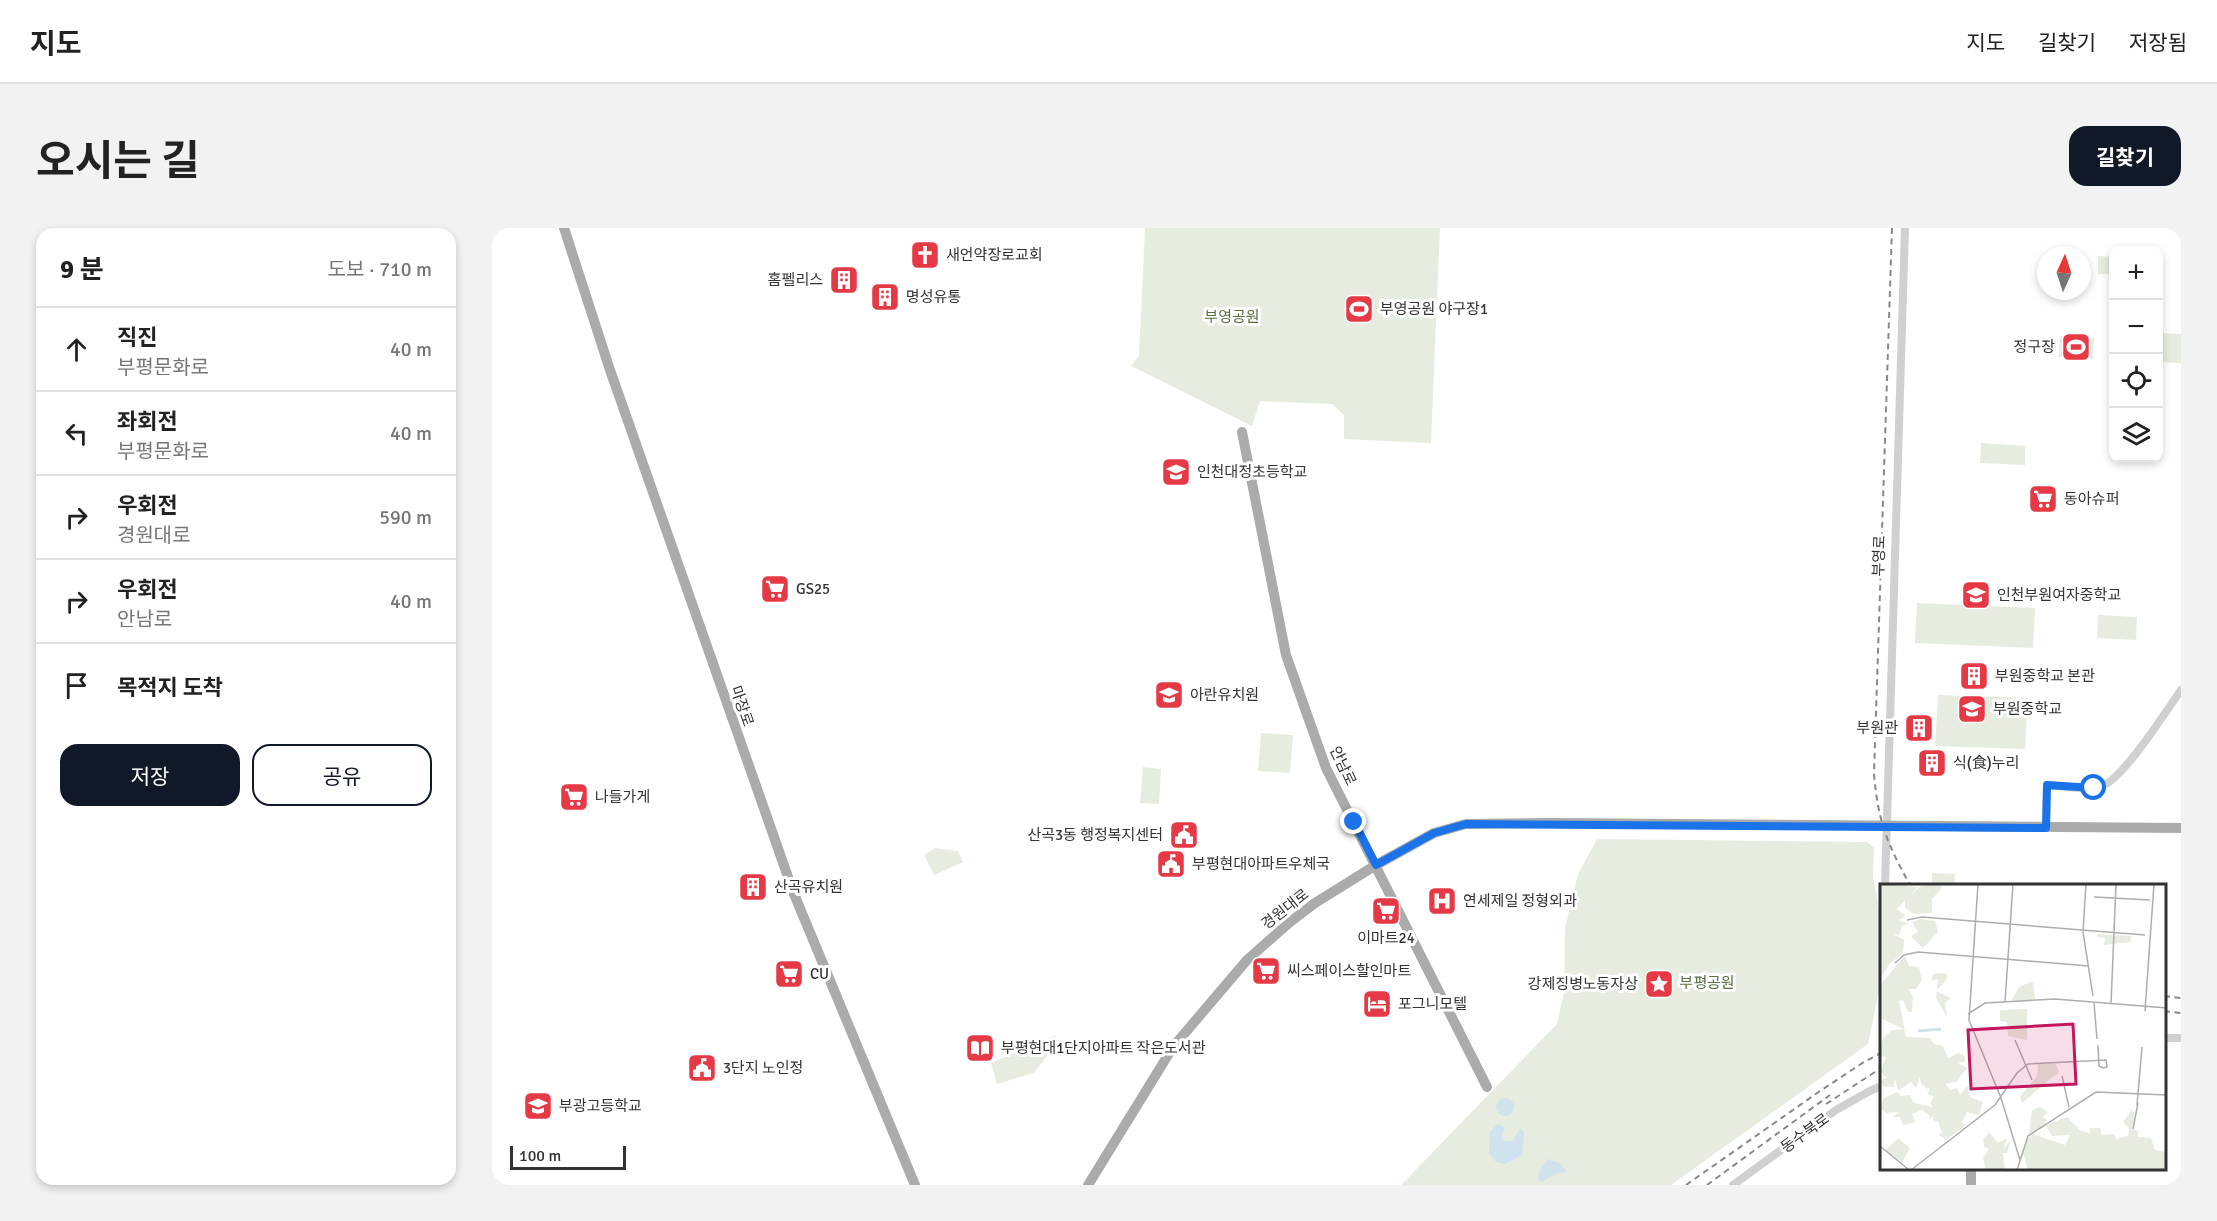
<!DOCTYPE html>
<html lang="ko">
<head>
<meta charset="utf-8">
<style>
  :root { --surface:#fff; --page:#f2f2f2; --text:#222; --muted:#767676; --line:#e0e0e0; --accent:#111827 }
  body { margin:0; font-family:Signika,"Noto Sans KR",sans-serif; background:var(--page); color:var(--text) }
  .controls { position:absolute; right:18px; top:18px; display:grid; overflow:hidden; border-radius:12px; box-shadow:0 3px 9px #0003 }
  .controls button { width:54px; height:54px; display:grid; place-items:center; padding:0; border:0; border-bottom:2px solid var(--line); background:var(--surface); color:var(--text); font:30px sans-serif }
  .compass { position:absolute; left:1545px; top:18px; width:54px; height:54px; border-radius:50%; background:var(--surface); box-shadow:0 3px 9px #0003; rotate:3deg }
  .scale { position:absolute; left:18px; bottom:15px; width:116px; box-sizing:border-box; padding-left:6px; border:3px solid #333; border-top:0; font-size:16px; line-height:21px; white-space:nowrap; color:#333; -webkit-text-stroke:4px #fff; paint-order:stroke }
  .stop { position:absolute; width:18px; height:18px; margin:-14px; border:4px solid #1a73e8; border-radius:50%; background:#fff }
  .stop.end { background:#1a73e8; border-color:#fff; box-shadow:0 2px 6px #0008 }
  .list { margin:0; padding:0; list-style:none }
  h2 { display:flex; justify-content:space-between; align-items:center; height:78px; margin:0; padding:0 24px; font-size:26px }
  h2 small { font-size:20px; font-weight:400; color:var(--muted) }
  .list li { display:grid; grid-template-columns:39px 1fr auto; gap:18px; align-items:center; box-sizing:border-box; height:84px; padding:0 24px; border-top:2px solid var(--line) }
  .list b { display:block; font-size:22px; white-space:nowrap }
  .list p { margin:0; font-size:20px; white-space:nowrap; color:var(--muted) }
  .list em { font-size:20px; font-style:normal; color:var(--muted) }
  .actions { display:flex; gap:12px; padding:18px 24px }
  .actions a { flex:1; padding:14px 0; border:2px solid var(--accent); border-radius:18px; text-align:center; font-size:21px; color:var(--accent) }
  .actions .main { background:var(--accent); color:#fff }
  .icon { flex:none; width:33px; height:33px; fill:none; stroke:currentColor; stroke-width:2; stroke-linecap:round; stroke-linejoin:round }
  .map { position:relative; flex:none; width:1689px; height:957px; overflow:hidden; border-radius:18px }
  header { display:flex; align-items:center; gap:36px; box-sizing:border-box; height:84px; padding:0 30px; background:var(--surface); border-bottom:2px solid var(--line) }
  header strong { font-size:28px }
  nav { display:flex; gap:33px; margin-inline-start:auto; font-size:21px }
  .intro { display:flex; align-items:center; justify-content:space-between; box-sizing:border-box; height:144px; padding:0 36px }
  h1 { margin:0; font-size:42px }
  .button { padding:15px 27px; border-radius:18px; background:var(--accent); color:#fff; font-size:21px; font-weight:700 }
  main { display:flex; gap:36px; padding:0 36px }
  aside { flex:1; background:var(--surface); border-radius:18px; box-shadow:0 3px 9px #0003 }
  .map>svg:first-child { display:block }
  .green { fill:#e6ecdf }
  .water { fill:#cfe2ee }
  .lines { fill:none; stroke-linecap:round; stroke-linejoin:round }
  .minor { stroke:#d0d0d0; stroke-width:8 }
  .major { stroke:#ababab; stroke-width:10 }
  .rail { stroke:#888; stroke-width:2; stroke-dasharray:6 4.5; stroke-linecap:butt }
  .route { stroke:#1a73e8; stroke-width:8 }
  .labels { text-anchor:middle; stroke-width:6; stroke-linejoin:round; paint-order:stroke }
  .poi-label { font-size:15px; fill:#333; stroke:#fff; text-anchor:start }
  .park-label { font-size:15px; fill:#56703f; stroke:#fff }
  .street-label { font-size:15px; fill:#333; stroke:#fff }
  .inset-river { fill:none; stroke:#cfe2ee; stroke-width:3 }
  .inset-road { fill:none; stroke:#adadad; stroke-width:1.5 }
  .view { fill:#c2185b; fill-opacity:0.15; stroke:#c2185b; stroke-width:3 }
  .inset-edge { fill:none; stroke:#333; stroke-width:3 }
</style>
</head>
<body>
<header>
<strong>지도</strong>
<nav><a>지도</a><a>길찾기</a><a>저장됨</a></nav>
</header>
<div class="intro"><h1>오시는 길</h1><a class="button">길찾기</a></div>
<main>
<aside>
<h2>9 분<small>도보 · 710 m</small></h2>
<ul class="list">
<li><svg class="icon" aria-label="ahead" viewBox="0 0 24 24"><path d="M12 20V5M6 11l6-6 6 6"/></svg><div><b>직진</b><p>부평문화로</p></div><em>40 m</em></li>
<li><svg class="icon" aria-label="left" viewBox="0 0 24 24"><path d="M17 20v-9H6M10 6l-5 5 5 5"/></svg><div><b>좌회전</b><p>부평문화로</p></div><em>40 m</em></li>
<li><svg class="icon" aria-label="right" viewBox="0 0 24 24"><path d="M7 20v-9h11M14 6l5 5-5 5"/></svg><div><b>우회전</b><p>경원대로</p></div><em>590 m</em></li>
<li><svg class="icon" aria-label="right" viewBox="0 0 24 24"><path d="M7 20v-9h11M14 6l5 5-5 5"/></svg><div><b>우회전</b><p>안남로</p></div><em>40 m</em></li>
<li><svg class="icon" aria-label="arrive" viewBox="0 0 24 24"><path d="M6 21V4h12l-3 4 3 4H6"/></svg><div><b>목적지 도착</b></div></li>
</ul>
<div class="actions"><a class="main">저장</a><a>공유</a></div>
</aside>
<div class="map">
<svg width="1689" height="957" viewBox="0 0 1689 957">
  <rect width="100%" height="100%" fill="#fff"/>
  <g class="green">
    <polygon points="653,0 948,0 939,215 852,211 852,187 840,176 768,173 760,198 639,138 647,128"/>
    <polygon points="1606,28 1621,29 1621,46 1606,46"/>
    <polygon points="1670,105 1689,106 1689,135 1668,134"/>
    <polygon points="1568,108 1602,110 1601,131 1567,129"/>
    <polygon points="1489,215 1533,218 1533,237 1488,235"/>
    <polygon points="1425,375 1543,380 1541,420 1423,415"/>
    <polygon points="1606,387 1645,389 1644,412 1605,410"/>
    <polygon points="1446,467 1536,470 1533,521 1443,518"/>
    <polygon points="769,505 801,507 798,545 766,543"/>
    <polygon points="651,539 669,541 667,576 648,575"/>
    <polygon points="1105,611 1375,614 1382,620 1381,649 1389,691 1389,752 1376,816 1179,957 909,957 1065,796 1072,765 1073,700 1086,646"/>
    <polygon points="443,620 466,623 471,634 442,647 432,627"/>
    <polygon points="1440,645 1463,646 1462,657 1440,657"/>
    <polygon points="564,807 560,821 542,845 505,856 499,835"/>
  </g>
  <g class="water">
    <circle cx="1013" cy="879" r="9"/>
    <polygon points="1006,896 1013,899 1010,907 1013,914 1022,912 1028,900 1032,904 1030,927 1013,936 1004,934 997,925 998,904"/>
    <polygon points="1056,931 1069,936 1075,944 1066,945 1049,954 1046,952 1047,943"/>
  </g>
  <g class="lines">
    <g class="minor">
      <path d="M1554,600L1555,557C1569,558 1597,563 1610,558C1632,550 1674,483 1689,462"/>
      <polyline points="1393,657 1413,0"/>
      <polyline points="1672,810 1689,810"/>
      <polyline points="1241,957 1344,882 1376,864 1389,858"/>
    </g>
    <g class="major">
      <polyline points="72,0 118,142 302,666 423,957"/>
      <polyline points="750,204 794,427 834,540 995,859"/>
      <polyline points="1479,940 1479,957"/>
      <polyline points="596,957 681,819 755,732 798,694 823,675 884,637 942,605 974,596 1061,595 1689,600"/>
    </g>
    <g class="rail">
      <path d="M1400,0L1382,546C1386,594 1395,615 1418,657"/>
      <polyline points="1672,768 1689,770"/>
      <polyline points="1672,783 1689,785"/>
      <polyline points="1334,876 1389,840"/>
      <polyline points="1194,957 1328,863 1372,834 1389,825"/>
      <polyline points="1215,957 1338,867"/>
    </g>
  </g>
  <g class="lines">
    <polyline class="route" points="862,594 884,637 942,605 974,596 1554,600 1555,557 1602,560"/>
  </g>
  <defs>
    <g id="church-square" transform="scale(1.5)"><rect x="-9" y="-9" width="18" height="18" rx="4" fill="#e63946" stroke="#fff"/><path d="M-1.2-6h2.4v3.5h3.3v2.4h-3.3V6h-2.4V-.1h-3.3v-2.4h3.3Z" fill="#fff"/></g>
    <g id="building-square" transform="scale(1.5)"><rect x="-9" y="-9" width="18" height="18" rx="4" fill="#e63946" stroke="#fff"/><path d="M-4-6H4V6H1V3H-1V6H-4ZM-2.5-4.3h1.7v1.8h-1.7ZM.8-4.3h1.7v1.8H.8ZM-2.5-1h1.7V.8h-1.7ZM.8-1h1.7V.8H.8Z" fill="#fff"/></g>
    <g id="stadium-square" transform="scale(1.5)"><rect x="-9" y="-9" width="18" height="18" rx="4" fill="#e63946" stroke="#fff"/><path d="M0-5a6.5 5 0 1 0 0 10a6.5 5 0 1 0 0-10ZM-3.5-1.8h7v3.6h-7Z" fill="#fff"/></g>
    <g id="school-square" transform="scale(1.5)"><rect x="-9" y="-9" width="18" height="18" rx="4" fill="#e63946" stroke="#fff"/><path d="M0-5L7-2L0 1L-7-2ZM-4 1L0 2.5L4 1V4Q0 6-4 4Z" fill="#fff"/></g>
    <g id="supermarket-square" transform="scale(1.5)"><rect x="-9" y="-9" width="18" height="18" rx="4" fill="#e63946" stroke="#fff"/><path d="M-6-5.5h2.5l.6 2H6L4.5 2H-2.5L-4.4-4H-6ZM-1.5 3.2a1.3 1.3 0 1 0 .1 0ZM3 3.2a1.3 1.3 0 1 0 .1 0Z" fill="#fff"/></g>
    <g id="civic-square" transform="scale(1.5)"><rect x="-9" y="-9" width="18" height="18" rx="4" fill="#e63946" stroke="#fff"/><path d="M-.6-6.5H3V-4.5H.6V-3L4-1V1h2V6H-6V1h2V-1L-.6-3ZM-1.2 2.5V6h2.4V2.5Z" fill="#fff"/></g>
    <g id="hospital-square" transform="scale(1.5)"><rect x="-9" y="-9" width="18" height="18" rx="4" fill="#e63946" stroke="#fff"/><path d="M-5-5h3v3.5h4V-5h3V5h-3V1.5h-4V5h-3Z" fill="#fff"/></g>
    <g id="sight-square" transform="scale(1.5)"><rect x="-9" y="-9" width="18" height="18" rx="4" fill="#e63946" stroke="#fff"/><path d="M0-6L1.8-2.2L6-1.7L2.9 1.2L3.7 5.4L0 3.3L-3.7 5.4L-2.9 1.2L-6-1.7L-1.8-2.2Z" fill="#fff"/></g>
    <g id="hotel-square" transform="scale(1.5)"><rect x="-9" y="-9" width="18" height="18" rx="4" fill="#e63946" stroke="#fff"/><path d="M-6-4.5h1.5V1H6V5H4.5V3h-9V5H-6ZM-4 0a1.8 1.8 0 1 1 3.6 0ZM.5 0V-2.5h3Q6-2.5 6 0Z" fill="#fff"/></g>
    <g id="library-square" transform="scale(1.5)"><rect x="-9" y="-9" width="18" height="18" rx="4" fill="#e63946" stroke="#fff"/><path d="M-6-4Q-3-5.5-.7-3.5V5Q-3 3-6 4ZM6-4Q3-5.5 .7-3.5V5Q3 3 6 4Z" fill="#fff"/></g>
  </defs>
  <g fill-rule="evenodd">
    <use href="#church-square" x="433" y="27"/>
    <use href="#building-square" x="352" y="52"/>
    <use href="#building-square" x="393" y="69"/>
    <use href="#stadium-square" x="867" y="81"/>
    <use href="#stadium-square" x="1584" y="119"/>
    <use href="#school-square" x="684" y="244"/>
    <use href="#supermarket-square" x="1551" y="271"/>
    <use href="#supermarket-square" x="283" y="361"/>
    <use href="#school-square" x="1484" y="367"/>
    <use href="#building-square" x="1482" y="448"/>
    <use href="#school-square" x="677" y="467"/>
    <use href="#school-square" x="1480" y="481"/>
    <use href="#building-square" x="1427" y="500"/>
    <use href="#building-square" x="1440" y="535"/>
    <use href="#supermarket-square" x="82" y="569"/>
    <use href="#civic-square" x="692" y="607"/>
    <use href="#civic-square" x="679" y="636"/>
    <use href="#building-square" x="261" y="659"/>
    <use href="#hospital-square" x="950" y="673"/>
    <use href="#supermarket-square" x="894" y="683"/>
    <use href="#supermarket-square" x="774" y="743"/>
    <use href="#supermarket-square" x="297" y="746"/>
    <use href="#sight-square" x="1167" y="756"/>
    <use href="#hotel-square" x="885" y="776"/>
    <use href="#library-square" x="488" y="820"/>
    <use href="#civic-square" x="210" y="840"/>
    <use href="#school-square" x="46" y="878"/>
  </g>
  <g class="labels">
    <g class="poi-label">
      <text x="454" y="32">새언약장로교회</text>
      <text x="331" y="57" text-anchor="end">홈펠리스</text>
      <text x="414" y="74">명성유통</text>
      <text x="888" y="86">부영공원 야구장1</text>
      <text x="1563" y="124" text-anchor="end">정구장</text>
      <text x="705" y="249">인천대정초등학교</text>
      <text x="1572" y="276">동아슈퍼</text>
      <text x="304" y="366">GS25</text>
      <text x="1505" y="372">인천부원여자중학교</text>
      <text x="1503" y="453">부원중학교 본관</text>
      <text x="698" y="472">아란유치원</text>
      <text x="1501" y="486">부원중학교</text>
      <text x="1406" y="505" text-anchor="end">부원관</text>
      <text x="1461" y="540">식(食)누리</text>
      <text x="103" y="574">나들가게</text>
      <text x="671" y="612" text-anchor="end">산곡3동 행정복지센터</text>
      <text x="700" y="641">부평현대아파트우체국</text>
      <text x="282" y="664">산곡유치원</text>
      <text x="971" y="678">연세제일 정형외과</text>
      <text x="894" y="715" text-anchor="middle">이마트24</text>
      <text x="795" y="748">씨스페이스할인마트</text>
      <text x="318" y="751">CU</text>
      <text x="1146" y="761" text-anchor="end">강제징병노동자상</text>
      <text x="906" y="781">포그니모텔</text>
      <text x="509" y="825">부평현대1단지아파트 작은도서관</text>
      <text x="231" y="845">3단지 노인정</text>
      <text x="67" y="883">부광고등학교</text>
    </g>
    <g class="park-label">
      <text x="740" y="94">부영공원</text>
      <text x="1215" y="760">부평공원</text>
    </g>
    <g class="street-label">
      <text transform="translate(1387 328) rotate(-88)" y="5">부영로</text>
      <text transform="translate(250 478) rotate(71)" y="5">마장로</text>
      <text transform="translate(851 538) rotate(65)" y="5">안남로</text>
      <text transform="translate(793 681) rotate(-38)" y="5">경원대로</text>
      <text transform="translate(1313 905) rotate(-36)" y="5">동수북로</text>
    </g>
  </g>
  <g transform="translate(1388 656)">
    <rect width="286" height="286" fill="#fff"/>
    <path d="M0,0L38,3L17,25L26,32L19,36L28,40L22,42L19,51L13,50L24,56L23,70L10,79L1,94ZM61,0L62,4L52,15V29L34,30L25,24V16L41,2ZM41,35L55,37L58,48L43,64L31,52L38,48L32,38ZM217,50L251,52V58L224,61L225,54L217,53ZM25,72L29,82L39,83L42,96L36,105H28L33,112L32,128H28L23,116L19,117L26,153L50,154L54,160L63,162L68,174L78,169L85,172V178L78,179L87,184L76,198L65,200L70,206L77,204L80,211L87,202L90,213L103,218L99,231L87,228L82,238L85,242L67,255L58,251L62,249L58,237H53V232L48,236L50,232L42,226L32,230L36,238L23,241L20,233H12L20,228L6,229L0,224L4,214L17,208L21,212L30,211L34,219L53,223L50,219L54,213L48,210L50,203L47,205L41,199L40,193L36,204L31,198L18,207L15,194L14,203L0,202V196L7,194L0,187L6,173L0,172L2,155L12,146L24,145L0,134V101ZM61,89L67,90V95L56,107L70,114L65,119L67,133L56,114L58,95L51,97L53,90ZM153,97L155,116L131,117L139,103ZM147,125V156L128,152L127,138L120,137V126ZM158,180H176L179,188L142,219L140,213L157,192ZM160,223L168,228L163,233L167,236L162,244L149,250L152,226ZM251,227L255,228L252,245L258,247V253L271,254L275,266L286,268V286H148L143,269L147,256L153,250L185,261L190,251L172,252L166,242L171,239L187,233L201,247L210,249V244H220L222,251L234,250L236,255L248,252L249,244L243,238ZM109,248L118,259L127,254L123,266L131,255L127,269H123L125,286H106L103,274L109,265L104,263L103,255ZM18,254L30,264L22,279L6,266Z" fill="#e6ecdf"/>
    <path class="inset-river" d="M38,147L61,145"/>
    <path class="inset-road" d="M98,0L89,136L121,214L140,276M206,0L203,48L213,112M214,13L270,16M27,36L42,33L265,51M15,79L24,71L38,68L209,82M125,118L133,0M214,119L217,155M231,120L236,0M265,127L274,0M88,130L105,119L175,115L287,124M135,156L152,196M218,161L219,182L223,184M182,192L189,223M257,221L262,163M253,245L258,219M0,262L29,286M31,286L115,221L137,189L148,180L226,176L227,183L223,184M137,286L148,252L216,208L287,211"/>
    <path class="view" d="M193,140L196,200L91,205L88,146Z"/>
    <rect width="286" height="286" class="inset-edge"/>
  </g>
</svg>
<div class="controls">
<button>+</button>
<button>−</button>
<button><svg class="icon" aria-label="locate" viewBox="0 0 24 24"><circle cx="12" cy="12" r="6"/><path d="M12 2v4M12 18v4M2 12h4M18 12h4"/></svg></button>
<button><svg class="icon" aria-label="layers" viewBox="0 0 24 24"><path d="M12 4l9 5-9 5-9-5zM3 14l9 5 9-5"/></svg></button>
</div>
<svg class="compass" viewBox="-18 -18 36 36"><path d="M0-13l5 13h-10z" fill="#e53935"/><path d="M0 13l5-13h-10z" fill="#767676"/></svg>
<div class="scale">100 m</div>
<div class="stop" style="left:1602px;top:560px"></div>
<div class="stop end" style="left:862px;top:594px"></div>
</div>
</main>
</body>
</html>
